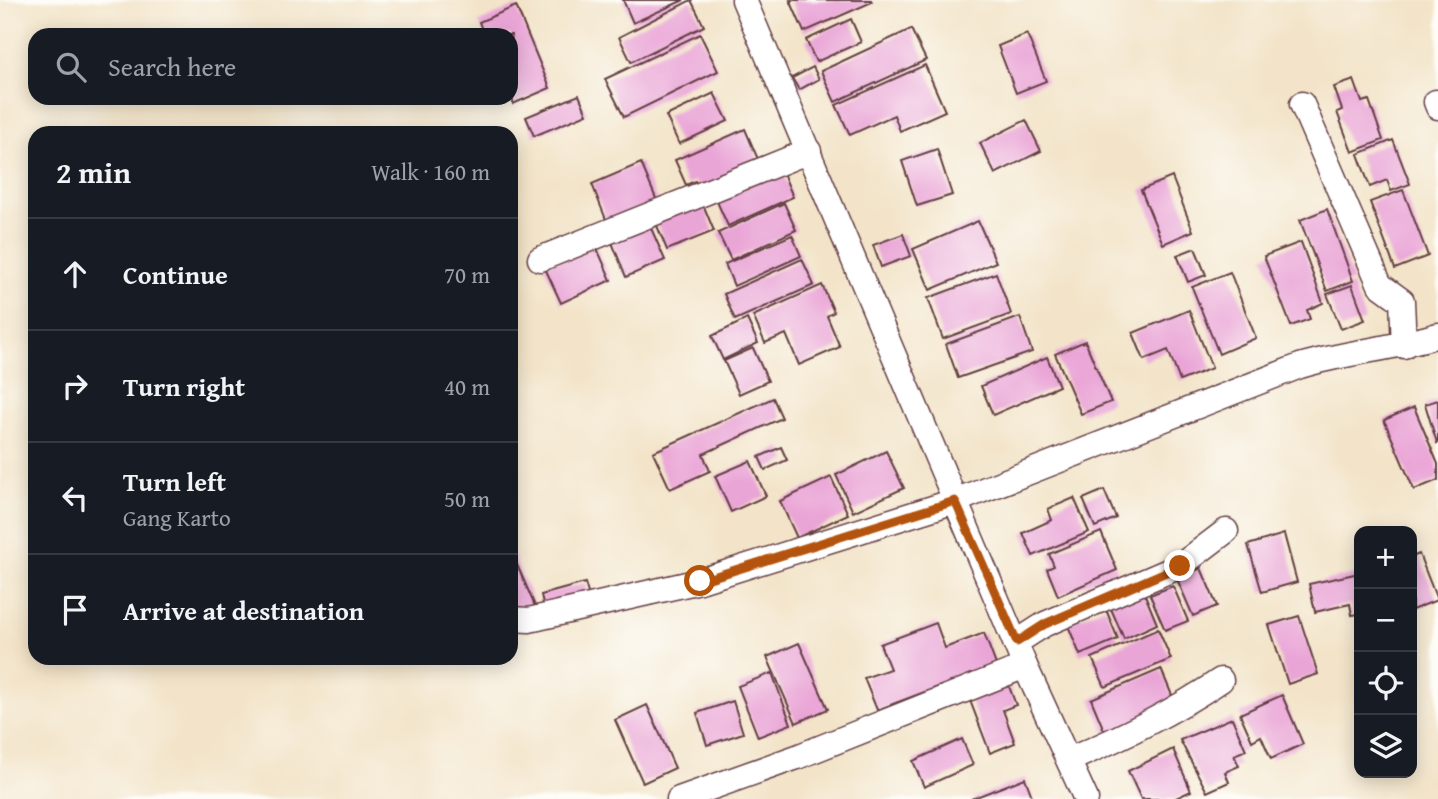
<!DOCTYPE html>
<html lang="en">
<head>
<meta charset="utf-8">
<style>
  :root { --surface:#171b24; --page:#20242c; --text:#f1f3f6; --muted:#9ea1a6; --line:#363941 }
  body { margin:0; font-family:"Gentium Book Plus",serif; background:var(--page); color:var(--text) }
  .controls { position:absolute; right:21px; bottom:21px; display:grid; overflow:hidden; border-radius:14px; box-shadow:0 4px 18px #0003 }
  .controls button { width:63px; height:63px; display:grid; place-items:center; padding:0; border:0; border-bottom:2px solid var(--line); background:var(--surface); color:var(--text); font:35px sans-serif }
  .stop { position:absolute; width:21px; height:21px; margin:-16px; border:5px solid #b45309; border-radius:50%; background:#fff }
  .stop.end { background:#b45309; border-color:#fff; box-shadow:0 2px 7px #0008 }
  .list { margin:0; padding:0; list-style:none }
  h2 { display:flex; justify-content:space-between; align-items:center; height:91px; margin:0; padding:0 28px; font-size:30px }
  h2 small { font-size:23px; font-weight:400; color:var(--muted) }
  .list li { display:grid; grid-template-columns:46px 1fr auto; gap:21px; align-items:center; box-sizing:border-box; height:112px; padding:0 28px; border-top:2px solid var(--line) }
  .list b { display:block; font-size:26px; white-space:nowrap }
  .list p { margin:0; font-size:23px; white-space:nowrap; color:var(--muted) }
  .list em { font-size:23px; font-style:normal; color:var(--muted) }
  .icon { flex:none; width:38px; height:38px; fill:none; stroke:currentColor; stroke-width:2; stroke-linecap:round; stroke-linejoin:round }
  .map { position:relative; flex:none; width:1438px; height:799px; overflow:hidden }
  .search { position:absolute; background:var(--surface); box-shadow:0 4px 18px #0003; left:28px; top:28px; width:490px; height:77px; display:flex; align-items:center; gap:18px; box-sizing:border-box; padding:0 24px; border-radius:21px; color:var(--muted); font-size:26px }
  .panel { position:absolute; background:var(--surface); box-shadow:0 4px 18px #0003; left:28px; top:126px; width:490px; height:539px; border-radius:21px }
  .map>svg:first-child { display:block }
  .building { fill:#eaa5d7 }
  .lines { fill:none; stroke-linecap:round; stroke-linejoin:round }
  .minor-casing { stroke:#633d43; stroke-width:27 }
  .minor { stroke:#fff; stroke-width:24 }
  .route { stroke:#b45309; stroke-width:9 }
</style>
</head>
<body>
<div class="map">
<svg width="1438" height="799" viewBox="0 0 1438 799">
  <rect width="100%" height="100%" fill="#fdfcf7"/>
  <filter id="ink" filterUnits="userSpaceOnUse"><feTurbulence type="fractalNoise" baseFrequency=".0143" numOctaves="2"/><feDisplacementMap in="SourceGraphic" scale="14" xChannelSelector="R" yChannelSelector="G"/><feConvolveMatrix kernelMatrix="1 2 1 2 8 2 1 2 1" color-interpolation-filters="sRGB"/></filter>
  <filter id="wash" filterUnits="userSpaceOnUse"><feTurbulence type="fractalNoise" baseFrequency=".00686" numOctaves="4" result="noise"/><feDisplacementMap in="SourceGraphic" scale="28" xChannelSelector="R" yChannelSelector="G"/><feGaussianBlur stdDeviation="1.57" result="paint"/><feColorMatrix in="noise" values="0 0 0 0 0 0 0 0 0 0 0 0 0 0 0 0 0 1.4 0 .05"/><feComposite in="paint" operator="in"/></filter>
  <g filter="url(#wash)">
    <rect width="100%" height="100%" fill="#f3e4c9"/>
    <g id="blocks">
      <g class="building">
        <polygon points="623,0 684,0 633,23"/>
        <polygon points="691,0 704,26 631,62 619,37"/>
        <polygon points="790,0 871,0 872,2 804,32"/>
        <polygon points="516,6 550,88 513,104 511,35 484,35 479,22"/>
        <polygon points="851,19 861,42 816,62 806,40"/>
        <polygon points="911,29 926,60 835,102 821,71"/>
        <polygon points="700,34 718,71 624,117 605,79"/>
        <polygon points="1027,34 1046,81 1016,93 998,46"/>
        <polygon points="925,65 945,111 900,131 894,115 850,135 836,105"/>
        <polygon points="813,67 819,79 799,90 792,78"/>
        <polygon points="1354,80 1362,102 1369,100 1383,140 1352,152 1337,112 1342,110 1334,87"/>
        <polygon points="714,93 728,121 679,144 666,116"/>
        <polygon points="579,95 587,114 534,136 526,117"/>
        <polygon points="1026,120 1041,151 995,174 980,143"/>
        <polygon points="745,129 760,164 700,191 695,181 686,185 675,160"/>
        <polygon points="1393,140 1410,184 1391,191 1387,180 1370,187 1358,154"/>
        <polygon points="937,149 952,195 917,206 902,161"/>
        <polygon points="641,163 657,201 607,222 592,184"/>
        <polygon points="780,166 793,197 728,226 714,195"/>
        <polygon points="1172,177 1193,231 1163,244 1141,190"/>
        <polygon points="1403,190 1428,256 1395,269 1370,202"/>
        <polygon points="700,197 714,231 667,250 653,216"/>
        <polygon points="784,203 796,230 731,260 718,233"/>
        <polygon points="1327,209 1353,281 1327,291 1300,220"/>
        <polygon points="647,219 665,260 626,277 609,235"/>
        <polygon points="978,221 996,262 930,290 913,249"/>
        <polygon points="903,234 911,256 881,267 873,245"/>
        <polygon points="792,235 801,256 734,286 725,264"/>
        <polygon points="1301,242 1323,303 1307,310 1310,319 1291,326 1264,256"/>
        <polygon points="595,244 611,280 561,303 544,266"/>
        <polygon points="1195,248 1206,275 1188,282 1177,255"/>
        <polygon points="802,259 814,285 735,320 724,294"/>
        <polygon points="1230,272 1256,338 1219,354 1192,287"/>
        <polygon points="996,273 1011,314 943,339 928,298"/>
        <polygon points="822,285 834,312 827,316 840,347 799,365 786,334 765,343 753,316"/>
        <polygon points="1352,285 1365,320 1341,329 1327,294"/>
        <polygon points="1189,310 1212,368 1180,381 1168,350 1144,360 1133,333"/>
        <polygon points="1020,317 1032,352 958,378 946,344"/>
        <polygon points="747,319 758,343 723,360 712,336"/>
        <polygon points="1085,341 1111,402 1081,414 1055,354"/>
        <polygon points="753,348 768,381 739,394 724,361"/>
        <polygon points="1047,357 1059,386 993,415 981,386"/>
        <polygon points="773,398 782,418 703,454 710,471 670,489 653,452"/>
        <polygon points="1438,400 1438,442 1437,443 1425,404"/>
        <polygon points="1414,407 1438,464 1438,480 1414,490 1384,420"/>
        <polygon points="781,447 787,460 765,470 759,457"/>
        <polygon points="886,451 904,488 853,512 836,475"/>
        <polygon points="750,461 766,496 731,512 715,476"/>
        <polygon points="831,477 848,514 797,538 780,501"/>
        <polygon points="1104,490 1116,518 1095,527 1083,499"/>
        <polygon points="1074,498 1089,532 1033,556 1023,533 1052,520 1048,509"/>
        <polygon points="1101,532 1117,570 1058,596 1047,569 1054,566 1049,554"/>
        <polygon points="1284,534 1297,582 1262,592 1248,545"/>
        <polygon points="511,551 535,606 516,615 511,604"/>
        <polygon points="1419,554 1437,600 1412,610 1412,557"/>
        <polygon points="1201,568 1217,606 1193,616 1177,579"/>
        <polygon points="1359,573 1359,614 1352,615 1350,604 1315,612 1309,584"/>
        <polygon points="585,583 590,600 545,613 541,595"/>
        <polygon points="1173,586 1188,621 1165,630 1150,595"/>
        <polygon points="1143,590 1157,624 1124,639 1109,604"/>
        <polygon points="1105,607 1118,639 1080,655 1067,623"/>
        <polygon points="1299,616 1318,674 1288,684 1269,625"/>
        <polygon points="936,623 945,648 984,633 996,665 877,710 864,678 890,669 880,644"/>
        <polygon points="1158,629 1171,659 1105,687 1092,658"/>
        <polygon points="799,643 828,709 796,723 767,657"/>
        <polygon points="1161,669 1176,705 1106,735 1091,699"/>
        <polygon points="772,673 791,724 758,737 738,686"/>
        <polygon points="1007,681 1016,705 1003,710 1015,743 990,753 968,695"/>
        <polygon points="1282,695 1303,744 1271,759 1261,736 1252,741 1240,714"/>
        <polygon points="733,701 743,733 707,745 697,713"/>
        <polygon points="647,705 675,768 643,783 615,720"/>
        <polygon points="1232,718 1246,750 1234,755 1239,766 1225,772 1229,782 1207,792 1180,740"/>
        <polygon points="962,739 973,765 924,787 913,761"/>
        <polygon points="1173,749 1191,791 1174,799 1141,799 1128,771"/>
        <polygon points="1025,778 1033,799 971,799"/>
      </g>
    </g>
  </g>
  <g filter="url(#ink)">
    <use href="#blocks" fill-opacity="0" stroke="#633d43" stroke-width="2"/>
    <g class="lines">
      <g class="minor-casing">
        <g id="minor">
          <polyline points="744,0 1025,666 1086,799"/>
          <polyline points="1436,102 1438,107"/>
          <polyline points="1302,104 1380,285 1402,301 1404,346"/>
          <polyline points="540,259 809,151"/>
          <path d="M511,619L529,620L700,581L955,501L1300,366C1345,352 1393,349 1438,335"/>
          <polyline points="1017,642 1045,624 1180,566 1226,531"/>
          <path d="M1069,760C1122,737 1172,713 1221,680"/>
          <polyline points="679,799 797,757 1025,666"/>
        </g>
      </g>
      <use href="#minor" class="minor"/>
    </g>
  </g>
  <g class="lines" filter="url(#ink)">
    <polyline class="route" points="700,581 955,501 1017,642 1045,624 1180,566"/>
  </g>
</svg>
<div class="controls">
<button>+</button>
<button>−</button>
<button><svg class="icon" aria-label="locate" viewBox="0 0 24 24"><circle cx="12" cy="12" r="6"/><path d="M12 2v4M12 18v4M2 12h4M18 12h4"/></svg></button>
<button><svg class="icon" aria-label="layers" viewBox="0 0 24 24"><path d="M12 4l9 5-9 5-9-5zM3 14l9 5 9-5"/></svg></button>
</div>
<div class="stop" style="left:700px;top:581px"></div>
<div class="stop end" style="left:1180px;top:566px"></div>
<div class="search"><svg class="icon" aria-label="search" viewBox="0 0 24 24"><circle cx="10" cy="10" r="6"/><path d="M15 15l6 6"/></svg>Search here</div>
<section class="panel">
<h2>2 min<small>Walk · 160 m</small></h2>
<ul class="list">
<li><svg class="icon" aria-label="ahead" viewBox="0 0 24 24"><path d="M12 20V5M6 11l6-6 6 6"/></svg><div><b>Continue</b></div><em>70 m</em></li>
<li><svg class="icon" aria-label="right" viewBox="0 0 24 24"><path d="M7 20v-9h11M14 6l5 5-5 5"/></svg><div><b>Turn right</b></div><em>40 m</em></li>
<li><svg class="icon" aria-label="left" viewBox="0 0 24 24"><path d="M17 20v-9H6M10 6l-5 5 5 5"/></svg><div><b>Turn left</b><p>Gang Karto</p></div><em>50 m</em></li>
<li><svg class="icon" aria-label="arrive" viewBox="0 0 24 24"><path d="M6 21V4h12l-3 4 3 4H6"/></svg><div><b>Arrive at destination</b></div></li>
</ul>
</section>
</div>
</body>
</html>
